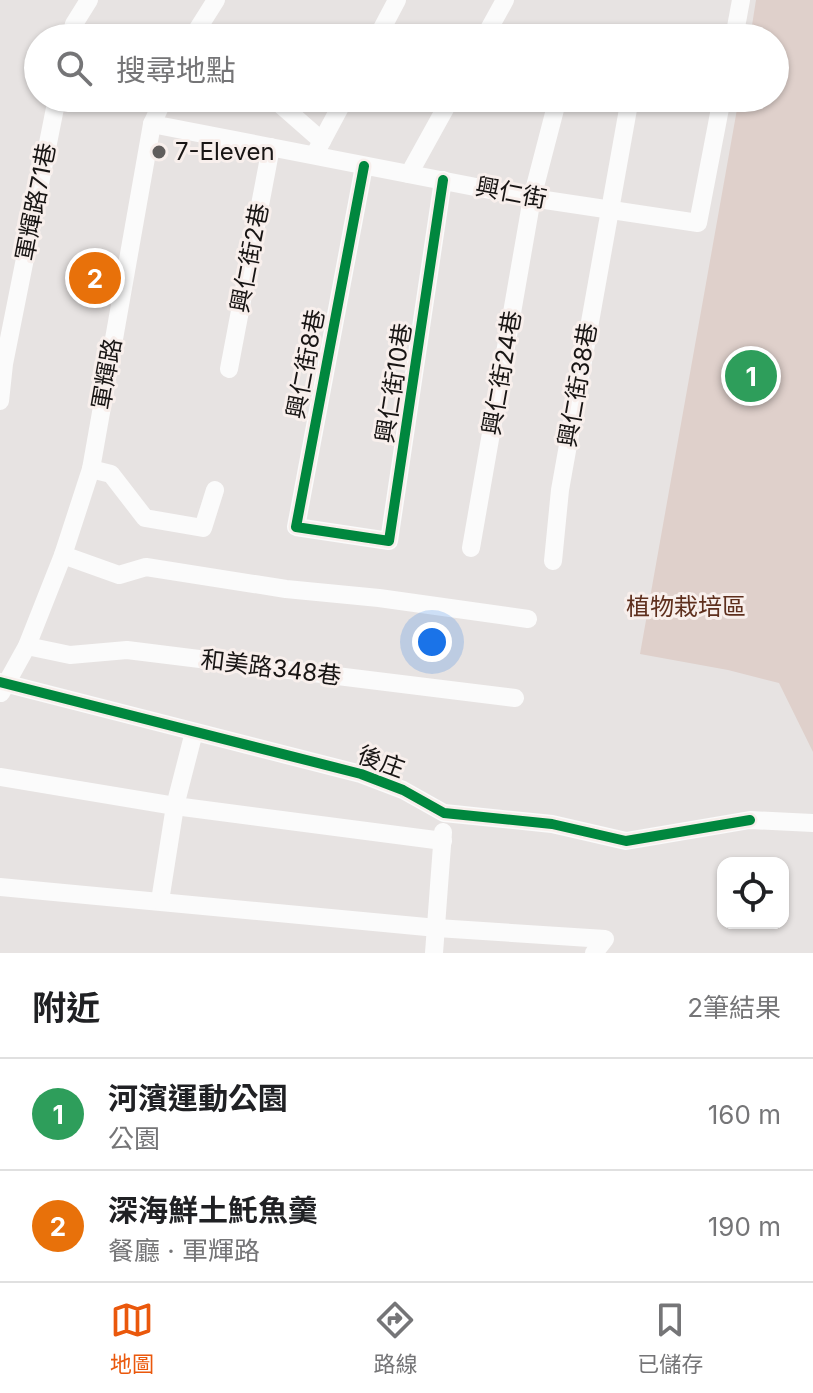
<!DOCTYPE html>
<html lang="zh-TW">
<head>
<meta charset="utf-8">
<style>
  :root { --surface:#fff; --page:#f2f2f2; --text:#202124; --muted:#757577; --line:#e0e0e0; --accent:#ea580c }
  body { margin:0; font-family:Inter,"Noto Sans TC",sans-serif; background:var(--page); color:var(--text) }
  .controls { position:absolute; right:24px; bottom:24px; display:grid; overflow:hidden; border-radius:16px; box-shadow:0 2px 6px #0004 }
  .controls button { width:72px; height:72px; display:grid; place-items:center; padding:0; border:0; border-bottom:2px solid var(--line); background:var(--surface); color:var(--text); font:40px sans-serif }
  .you { position:absolute; left:432px; top:642px; width:28px; height:28px; margin:-20px; border:6px solid #fff; border-radius:50%; background:#1a73e8; box-shadow:0 0 0 12px #1a73e833 }
  .badge { display:grid; place-items:center; width:52px; height:52px; border-radius:50%; background:var(--accent); color:#fff; font-size:26px; font-weight:700 }
  .pin { position:absolute; translate:-50% -50%; border:4px solid #fff; box-shadow:0 2px 8px #0006 }
  .list { margin:0; padding:0; list-style:none }
  h2 { display:flex; justify-content:space-between; align-items:center; height:104px; margin:0; padding:0 32px; font-size:34px }
  h2 small { font-size:26px; font-weight:400; color:var(--muted) }
  .list li { display:grid; grid-template-columns:52px 1fr auto; gap:24px; align-items:center; box-sizing:border-box; height:112px; padding:0 32px; border-top:2px solid var(--line) }
  .list b { display:block; font-size:30px; white-space:nowrap }
  .list p { margin:0; font-size:26px; white-space:nowrap; color:var(--muted) }
  .list em { font-size:26px; font-style:normal; color:var(--muted) }
  .icon { flex:none; width:44px; height:44px; fill:none; stroke:currentColor; stroke-width:2; stroke-linecap:round; stroke-linejoin:round }
  .map { position:relative; flex:none; width:813px; height:953px; overflow:hidden }
  .search { position:absolute; background:var(--surface); box-shadow:0 2px 6px #0004; left:24px; right:24px; top:24px; height:88px; display:flex; align-items:center; gap:20px; box-sizing:border-box; padding:0 28px; border-radius:44px; color:var(--muted); font-size:30px }
  .sheet { height:328px; background:var(--surface) }
  nav { display:flex; justify-content:space-around; align-items:center; box-sizing:border-box; height:112px; border-top:2px solid var(--line); background:var(--surface); font-size:22px; color:var(--muted) }
  nav a { display:grid; justify-items:center; gap:4px }
  nav .on { color:var(--accent) }
  .map>svg:first-child { display:block }
  .green { fill:#dfd0cb }
  .lines { fill:none; stroke-linecap:round; stroke-linejoin:round }
  .minor { stroke:#fbfbfb; stroke-width:18 }
  .cycleway-casing { stroke:#f8efec; stroke-width:15 }
  .cycleway { stroke:#00873e; stroke-width:10 }
  .poi-dot { fill:#605d5c; stroke:#f8efec; stroke-width:3 }
  .labels { text-anchor:middle; stroke-width:6; stroke-linejoin:round; paint-order:stroke }
  .poi-label { font-size:24px; fill:#181514; stroke:#f8efec; text-anchor:start }
  .street-label { font-size:24px; fill:#181514; stroke:#f8efec }
  .park-label { font-size:24px; fill:#5e2f1d; stroke:#f8efec }
</style>
</head>
<body>
<div class="map">
<svg width="813" height="953" viewBox="0 0 813 953">
  <rect width="100%" height="100%" fill="#e7e3e2"/>
  <polygon class="green" points="756,0 813,0 813,752 779,683 728,670 640,654 739,98 775,98 775,38 750,38"/>
  <g class="lines">
    <g class="minor">
      <polyline points="71,38 74,24 89,0"/>
      <polyline points="192,38 216,0"/>
      <polyline points="377,38 397,0"/>
      <polyline points="484,38 505,0"/>
      <polyline points="734,38 741,0"/>
      <polyline points="273,98 322,141"/>
      <polyline points="152,124 532,198 698,223 722,98"/>
      <polyline points="316,152 345,98"/>
      <polyline points="364,166 296,527 389,541 443,180"/>
      <polyline points="409,174 451,98"/>
      <polyline points="229,369 271,147"/>
      <polyline points="0,401 4,364 57,98"/>
      <polyline points="91,469 111,474 145,518 203,528 215,490"/>
      <polyline points="471,548 532,198 558,98"/>
      <polyline points="63,555 119,575 146,567 286,589 379,598 528,619"/>
      <polyline points="553,561 560,490 630,98"/>
      <polyline points="27,646 70,655 127,650 515,698"/>
      <polyline points="0,682 361,774 403,790 444,813 552,824 626,841 750,820 813,823"/>
      <polyline points="1,693 27,646 63,555 91,469 152,124 164,98"/>
      <polyline points="0,777 175,806 443,841"/>
      <polyline points="0,887 437,928 605,939 594,953"/>
      <polyline points="160,901 175,806 194,732"/>
      <polyline points="434,953 443,832"/>
    </g>
    <g class="cycleway-casing">
      <g id="cycleway">
        <polyline points="364,166 296,527 389,541 443,180"/>
        <polyline points="0,682 361,774 403,790 444,813 552,824 626,841 750,820"/>
      </g>
    </g>
    <use href="#cycleway" class="cycleway"/>
  </g>
  <circle class="poi-dot" cx="159" cy="152" r="8"/>
  <g class="labels">
    <g class="poi-label">
      <text x="175" y="160">7-Eleven</text>
    </g>
    <g class="street-label">
      <text transform="translate(511 193) rotate(11)" y="8">興仁街</text>
      <text transform="translate(36 202) rotate(-79)" y="8">軍輝路71巷</text>
      <text transform="translate(250 258) rotate(-79)" y="8">興仁街2巷</text>
      <text transform="translate(306 364) rotate(-79)" y="8">興仁街8巷</text>
      <text transform="translate(502 373) rotate(-80)" y="8">興仁街24巷</text>
      <text transform="translate(107 374) rotate(-80)" y="8">軍輝路</text>
      <text transform="translate(394 383) rotate(-81)" y="8">興仁街10巷</text>
      <text transform="translate(578 385) rotate(-80)" y="8">興仁街38巷</text>
      <text transform="translate(271 668) rotate(7)" y="8">和美路348巷</text>
      <text transform="translate(381 762) rotate(20)" y="8">後庄</text>
    </g>
    <g class="park-label">
      <text x="686" y="615">植物栽培區</text>
    </g>
  </g>
</svg>
<div class="controls">
<button><svg class="icon" aria-label="locate" viewBox="0 0 24 24"><circle cx="12" cy="12" r="6"/><path d="M12 2v4M12 18v4M2 12h4M18 12h4"/></svg></button>
</div>
<div class="you"></div>
<div class="pin badge" style="left:751px;top:376px;background:#2e9e5b">1</div>
<div class="pin badge" style="left:95px;top:278px;background:#e8710a">2</div>
<div class="search"><svg class="icon" aria-label="search" viewBox="0 0 24 24"><circle cx="10" cy="10" r="6"/><path d="M15 15l6 6"/></svg>搜尋地點</div>
</div>
<section class="sheet">
<h2>附近<small>2筆結果</small></h2>
<ul class="list">
<li><span class="badge" style="background:#2e9e5b">1</span><div><b>河濱運動公園</b><p>公園</p></div><em>160 m</em></li>
<li><span class="badge" style="background:#e8710a">2</span><div><b>深海鮮土魠魚羹</b><p>餐廳 · 軍輝路</p></div><em>190 m</em></li>
</ul>
</section>
<nav>
<a class="on"><svg class="icon" aria-label="map" viewBox="0 0 24 24"><path d="M3 6l6-2 6 2 6-2v14l-6 2-6-2-6 2zM9 4v14M15 6v14"/></svg>地圖</a>
<a><svg class="icon" aria-label="directions" viewBox="0 0 24 24"><path d="M12 3l9 9-9 9-9-9zM9 14v-3h6M13 9l2 2-2 2"/></svg>路線</a>
<a><svg class="icon" aria-label="saved" viewBox="0 0 24 24"><path d="M7 4h10v16l-5-4-5 4z"/></svg>已儲存</a>
</nav>
</body>
</html>
